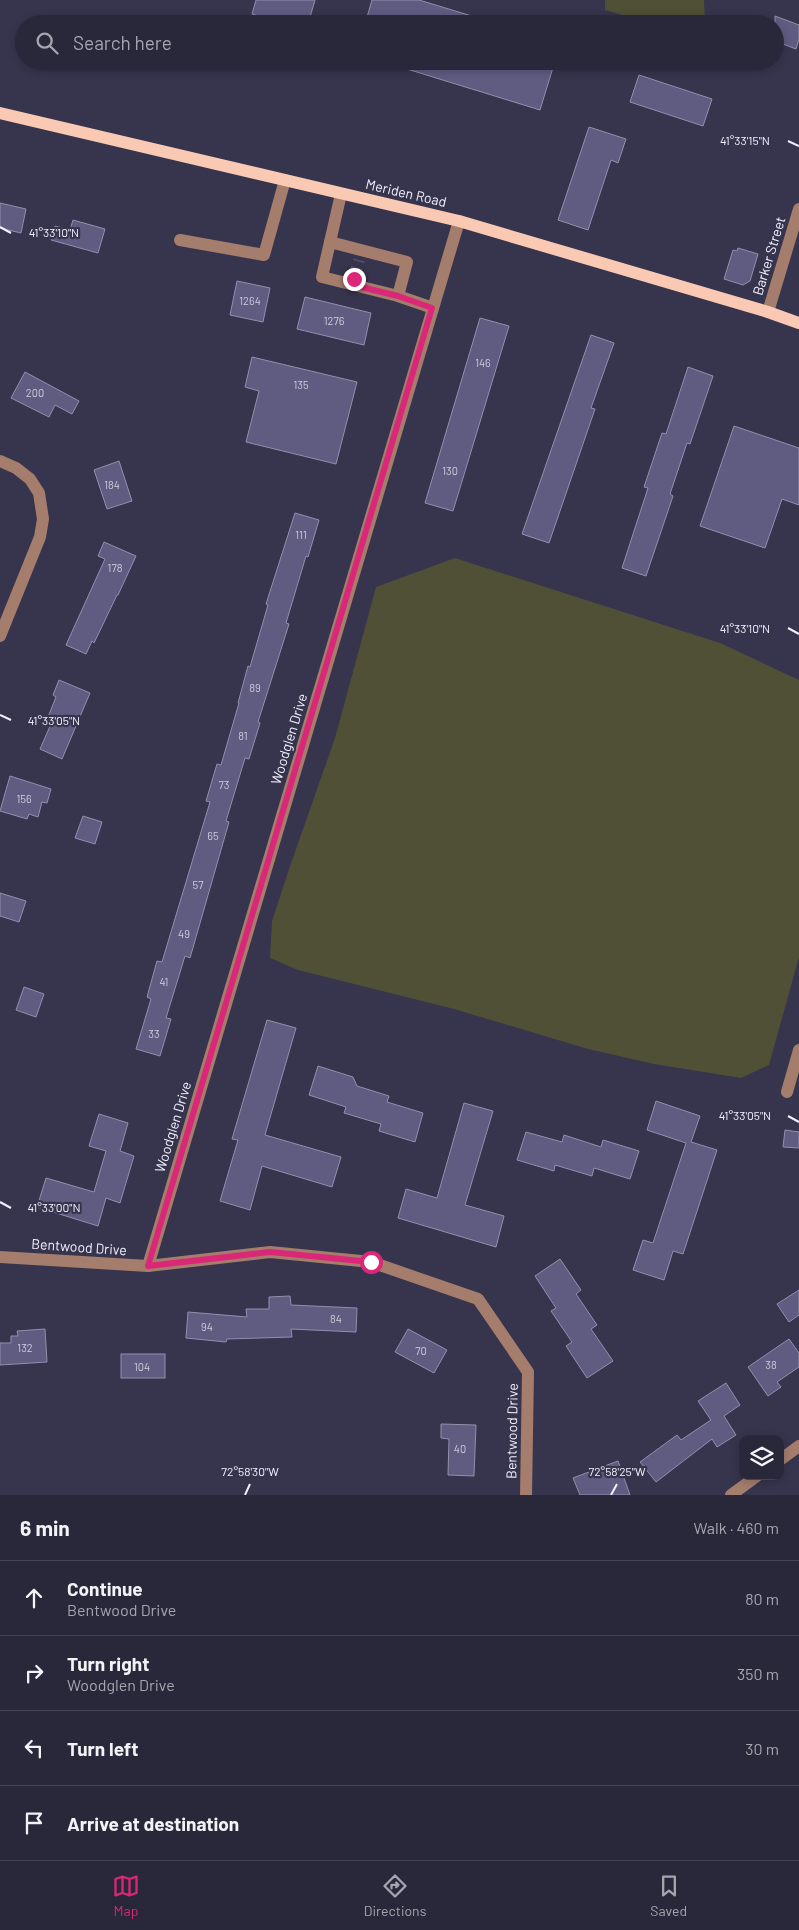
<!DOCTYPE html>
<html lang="en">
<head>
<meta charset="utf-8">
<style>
  :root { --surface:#29273a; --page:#353345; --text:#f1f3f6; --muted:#a5a5af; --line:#454454; --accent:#db2777 }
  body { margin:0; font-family:Barlow,sans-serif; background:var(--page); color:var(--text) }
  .controls { position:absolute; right:15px; bottom:15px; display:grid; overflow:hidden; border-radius:10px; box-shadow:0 2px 8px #0003 }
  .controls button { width:45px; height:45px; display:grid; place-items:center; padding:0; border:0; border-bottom:1px solid var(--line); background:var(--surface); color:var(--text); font:25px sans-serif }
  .stop { position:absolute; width:15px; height:15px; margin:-11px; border:4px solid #db2777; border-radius:50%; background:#fff }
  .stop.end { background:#db2777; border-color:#fff; box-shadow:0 1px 5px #0008 }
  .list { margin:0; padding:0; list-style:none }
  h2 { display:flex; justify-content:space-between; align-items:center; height:65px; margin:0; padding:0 20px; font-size:21px }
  h2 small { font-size:16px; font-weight:400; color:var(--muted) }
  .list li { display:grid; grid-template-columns:32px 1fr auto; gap:15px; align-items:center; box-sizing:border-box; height:75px; padding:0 20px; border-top:1px solid var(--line) }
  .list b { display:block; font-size:19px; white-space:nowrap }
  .list p { margin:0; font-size:16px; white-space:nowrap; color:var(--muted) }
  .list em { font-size:16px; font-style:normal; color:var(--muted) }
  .icon { flex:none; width:28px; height:28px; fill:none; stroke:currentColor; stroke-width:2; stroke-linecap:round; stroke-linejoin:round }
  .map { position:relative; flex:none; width:799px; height:1495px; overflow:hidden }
  .search { position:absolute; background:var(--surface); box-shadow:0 2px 8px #0003; left:15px; right:15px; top:15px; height:55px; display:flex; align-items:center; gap:12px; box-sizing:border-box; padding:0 18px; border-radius:28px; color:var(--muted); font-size:19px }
  .sheet { height:365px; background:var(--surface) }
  nav { display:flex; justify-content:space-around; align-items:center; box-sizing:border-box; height:70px; border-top:1px solid var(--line); background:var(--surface); font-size:14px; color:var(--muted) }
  nav a { display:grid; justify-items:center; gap:2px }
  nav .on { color:var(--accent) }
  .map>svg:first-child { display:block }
  .green { fill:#4f5036 }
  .building { fill:#605b81; stroke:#9390ad }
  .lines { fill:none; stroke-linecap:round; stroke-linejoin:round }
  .minor-tunnel { stroke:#535067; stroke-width:12; stroke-dasharray:12 6; stroke-linecap:butt }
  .minor { stroke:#a47d6c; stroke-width:12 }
  .major { stroke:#fac9b4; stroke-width:12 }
  .route { stroke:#db2777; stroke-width:6 }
  .ticks { fill:none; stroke:#f1f0fd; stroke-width:2 }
  .labels { text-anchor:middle; stroke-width:4.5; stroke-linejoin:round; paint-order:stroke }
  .number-label { font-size:11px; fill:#cdcbde }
  .street-label { font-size:14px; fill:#f1f0fd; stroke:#37344d }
  .ticks-label { font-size:12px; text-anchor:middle; fill:#f1f0fd; stroke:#37344d; stroke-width:4.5; stroke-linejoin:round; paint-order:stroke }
</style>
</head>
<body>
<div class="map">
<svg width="799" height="1495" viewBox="0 0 799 1495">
  <rect width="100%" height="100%" fill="#37344d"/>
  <g class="green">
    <polygon points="605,0 704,0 705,24 655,24 605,10"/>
    <polygon points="455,558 720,643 799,680 799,957 769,1065 741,1078 654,1064 588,1049 454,1009 298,970 270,958 272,921 289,869 335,738 376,587"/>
  </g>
  <g class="building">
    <polygon points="256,0 315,0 308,24 285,24 252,14"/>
    <polygon points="372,0 419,0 485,20 484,24 365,24"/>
    <polygon points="775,16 799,25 799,39 796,49 775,41"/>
    <polygon points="394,61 555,61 540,110 394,65"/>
    <polygon points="639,75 712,99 703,126 630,102"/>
    <polygon points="589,127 626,139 618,163 611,160 588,230 558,220"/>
    <polygon points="0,203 26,209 21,233 0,228"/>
    <polygon points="73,220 105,229 98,253 51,240 55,226 70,230"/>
    <polygon points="738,248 758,254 750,281 743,285 724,279 733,250 737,251"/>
    <polygon points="237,281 270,288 263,322 230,315"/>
    <polygon points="305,297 371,313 364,345 297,329"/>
    <polygon points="480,318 509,326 453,511 425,503"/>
    <polygon points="591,335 614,343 591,408 595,409 549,543 522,534"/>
    <polygon points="252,357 357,382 336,464 246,442 259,391 245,387"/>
    <polygon points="688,367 713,376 690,444 687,443 670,494 673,496 646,576 622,568 648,488 644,487 662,433 666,434"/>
    <polygon points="25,372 79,401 72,414 55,405 49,417 11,398"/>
    <polygon points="734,426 799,448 799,505 782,499 765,548 700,526"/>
    <polygon points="119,461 132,501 107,509 94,470"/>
    <polygon points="295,513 319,520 308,557 306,556 286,623 289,624 258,722 260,723 249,759 245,758 226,821 229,822 190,958 185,956 166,1018 171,1019 160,1056 136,1049 151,999 147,997 157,961 162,962 210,802 206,801 217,764 221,765 239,703 238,703 248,666 250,667 268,605 266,604"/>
    <polygon points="104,542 136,556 118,595 117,595 94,643 92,641 86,654 66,645 105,559 98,556"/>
    <polygon points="59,680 90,693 62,759 40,749 51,724 46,722 56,697 53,695"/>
    <polygon points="10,776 51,789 47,803 42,802 38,817 29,814 27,819 0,811"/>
    <polygon points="83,816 102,822 95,844 75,838"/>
    <polygon points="0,893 26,901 19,922 0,916"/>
    <polygon points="24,987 44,994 36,1017 16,1010"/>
    <polygon points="267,1020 296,1028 265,1135 341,1157 332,1187 262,1166 250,1210 220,1201 238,1140 232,1139"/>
    <polygon points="318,1066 353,1077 357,1086 389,1096 387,1102 423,1113 415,1142 379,1131 381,1124 344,1113 346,1107 309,1095"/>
    <polygon points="656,1101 700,1116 691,1142 717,1150 683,1254 673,1251 664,1280 633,1270 643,1240 653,1243 686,1143 647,1130"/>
    <polygon points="464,1103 493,1111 465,1205 504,1216 496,1247 398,1218 406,1189 437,1198"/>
    <polygon points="99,1114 128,1123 120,1151 134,1156 120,1203 106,1198 98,1226 37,1207 46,1178 94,1192 106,1151 89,1146"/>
    <polygon points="785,1130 799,1132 799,1148 783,1147"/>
    <polygon points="526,1132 562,1142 564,1135 601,1147 603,1140 639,1151 630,1179 594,1168 592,1176 555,1165 554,1171 517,1160"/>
    <polygon points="560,1259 581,1290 576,1294 597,1325 591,1329 613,1361 587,1378 566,1346 572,1342 551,1311 556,1308 535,1276"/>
    <polygon points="799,1290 799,1315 789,1322 777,1304"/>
    <polygon points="290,1296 291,1305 357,1308 356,1332 291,1329 292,1337 227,1339 226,1342 186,1338 188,1312 247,1317 246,1309 269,1309 269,1297"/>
    <polygon points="45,1329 47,1362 0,1365 0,1343 11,1343 11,1336 18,1336 17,1331"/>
    <polygon points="408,1329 447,1350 434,1373 395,1352"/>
    <polygon points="789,1339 799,1353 799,1367 777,1382 781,1387 768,1396 748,1367"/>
    <rect x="121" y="1354" width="44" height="24"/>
    <polygon points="726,1383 740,1405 724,1416 736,1435 717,1447 712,1439 656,1482 640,1462 677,1435 681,1440 711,1420 698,1401"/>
    <polygon points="441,1424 476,1425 474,1476 448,1475 449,1439 441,1438"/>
    <polygon points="618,1461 630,1495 580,1495 573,1478"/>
  </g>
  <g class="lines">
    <polyline class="minor-tunnel" points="354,279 359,260"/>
    <g class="minor">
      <polyline points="341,194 322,277 398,296 433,308"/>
      <polyline points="180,240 264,255 285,180"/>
      <polyline points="330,242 407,262 398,296"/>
      <polyline points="768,312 799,209"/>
      <polyline points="0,461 16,468 30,479 39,493 43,519 40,537 0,636"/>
      <polyline points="787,1092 799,1050"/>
      <polyline points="0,1257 148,1266 270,1252 371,1262 478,1299 528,1372 526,1495"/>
      <polyline points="148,1266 459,221"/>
      <polyline points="780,1460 799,1446"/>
      <polyline points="731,1495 757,1476"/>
    </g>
    <polyline class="major" points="0,113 459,221 768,312 799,323"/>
  </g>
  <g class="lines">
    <polyline class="route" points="354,279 353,285 398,296 432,308 148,1266 270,1252 371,1262"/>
  </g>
  <path class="ticks" d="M788,141L799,146M0,227L11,233M788,628L799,634M0,715L11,720M788,1116L799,1122M0,1202L11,1208M245,1495L250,1484M611,1495L617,1484"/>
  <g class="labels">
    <g class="number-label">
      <text x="250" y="305">1264</text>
      <text x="334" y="325">1276</text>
      <text x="483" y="367">146</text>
      <text x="301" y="389">135</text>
      <text x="35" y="397">200</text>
      <text x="450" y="475">130</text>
      <text x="112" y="489">184</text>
      <text x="301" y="539">111</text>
      <text x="115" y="572">178</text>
      <text x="255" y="692">89</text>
      <text x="243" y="740">81</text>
      <text x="224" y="789">73</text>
      <text x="24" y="803">156</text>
      <text x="213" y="840">65</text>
      <text x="198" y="889">57</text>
      <text x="184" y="938">49</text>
      <text x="164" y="986">41</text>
      <text x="154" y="1038">33</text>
      <text x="336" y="1323">84</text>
      <text x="207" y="1331">94</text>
      <text x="25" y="1352">132</text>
      <text x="421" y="1355">70</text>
      <text x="771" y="1369">38</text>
      <text x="142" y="1371">104</text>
      <text x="460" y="1453">40</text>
    </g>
    <g class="street-label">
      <text transform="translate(406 193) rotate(13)" y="5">Meriden Road</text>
      <text transform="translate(769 256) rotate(-73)" y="5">Barker Street</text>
      <text transform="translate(289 739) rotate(-73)" y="5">Woodglen Drive</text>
      <text transform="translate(173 1127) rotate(-73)" y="5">Woodglen Drive</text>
      <text transform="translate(79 1247) rotate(4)" y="5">Bentwood Drive</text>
      <text transform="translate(512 1431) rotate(-89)" y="5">Bentwood Drive</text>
    </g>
  </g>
  <g class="ticks-label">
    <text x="745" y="145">41°33'15"N</text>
    <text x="54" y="237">41°33'10"N</text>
    <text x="745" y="633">41°33'10"N</text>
    <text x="54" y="725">41°33'05"N</text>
    <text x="745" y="1120">41°33'05"N</text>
    <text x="54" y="1212">41°33'00"N</text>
    <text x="250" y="1476">72°58'30"W</text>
    <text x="617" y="1476">72°58'25"W</text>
  </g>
</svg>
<div class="controls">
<button><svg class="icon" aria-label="layers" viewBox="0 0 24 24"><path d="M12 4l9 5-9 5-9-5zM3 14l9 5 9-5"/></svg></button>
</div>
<div class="stop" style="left:371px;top:1262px"></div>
<div class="stop end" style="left:354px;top:279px"></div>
<div class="search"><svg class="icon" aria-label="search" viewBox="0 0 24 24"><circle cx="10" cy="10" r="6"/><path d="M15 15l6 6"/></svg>Search here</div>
</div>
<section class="sheet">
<h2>6 min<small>Walk · 460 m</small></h2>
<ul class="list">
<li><svg class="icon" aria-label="ahead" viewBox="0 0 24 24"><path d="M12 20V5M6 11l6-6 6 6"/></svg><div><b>Continue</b><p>Bentwood Drive</p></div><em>80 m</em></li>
<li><svg class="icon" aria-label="right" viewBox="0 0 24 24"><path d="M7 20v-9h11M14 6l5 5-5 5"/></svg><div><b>Turn right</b><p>Woodglen Drive</p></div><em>350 m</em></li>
<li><svg class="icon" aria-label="left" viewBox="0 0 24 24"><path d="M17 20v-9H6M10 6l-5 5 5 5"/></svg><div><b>Turn left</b></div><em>30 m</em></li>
<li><svg class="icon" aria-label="arrive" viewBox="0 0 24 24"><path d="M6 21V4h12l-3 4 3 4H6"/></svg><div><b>Arrive at destination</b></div></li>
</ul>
</section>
<nav>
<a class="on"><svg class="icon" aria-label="map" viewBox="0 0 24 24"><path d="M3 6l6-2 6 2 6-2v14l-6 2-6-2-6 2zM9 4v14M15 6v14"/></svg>Map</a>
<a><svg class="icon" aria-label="directions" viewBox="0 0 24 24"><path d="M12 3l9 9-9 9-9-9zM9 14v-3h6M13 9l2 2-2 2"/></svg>Directions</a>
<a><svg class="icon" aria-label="saved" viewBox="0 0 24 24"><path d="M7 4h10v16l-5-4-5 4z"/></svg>Saved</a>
</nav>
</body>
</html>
